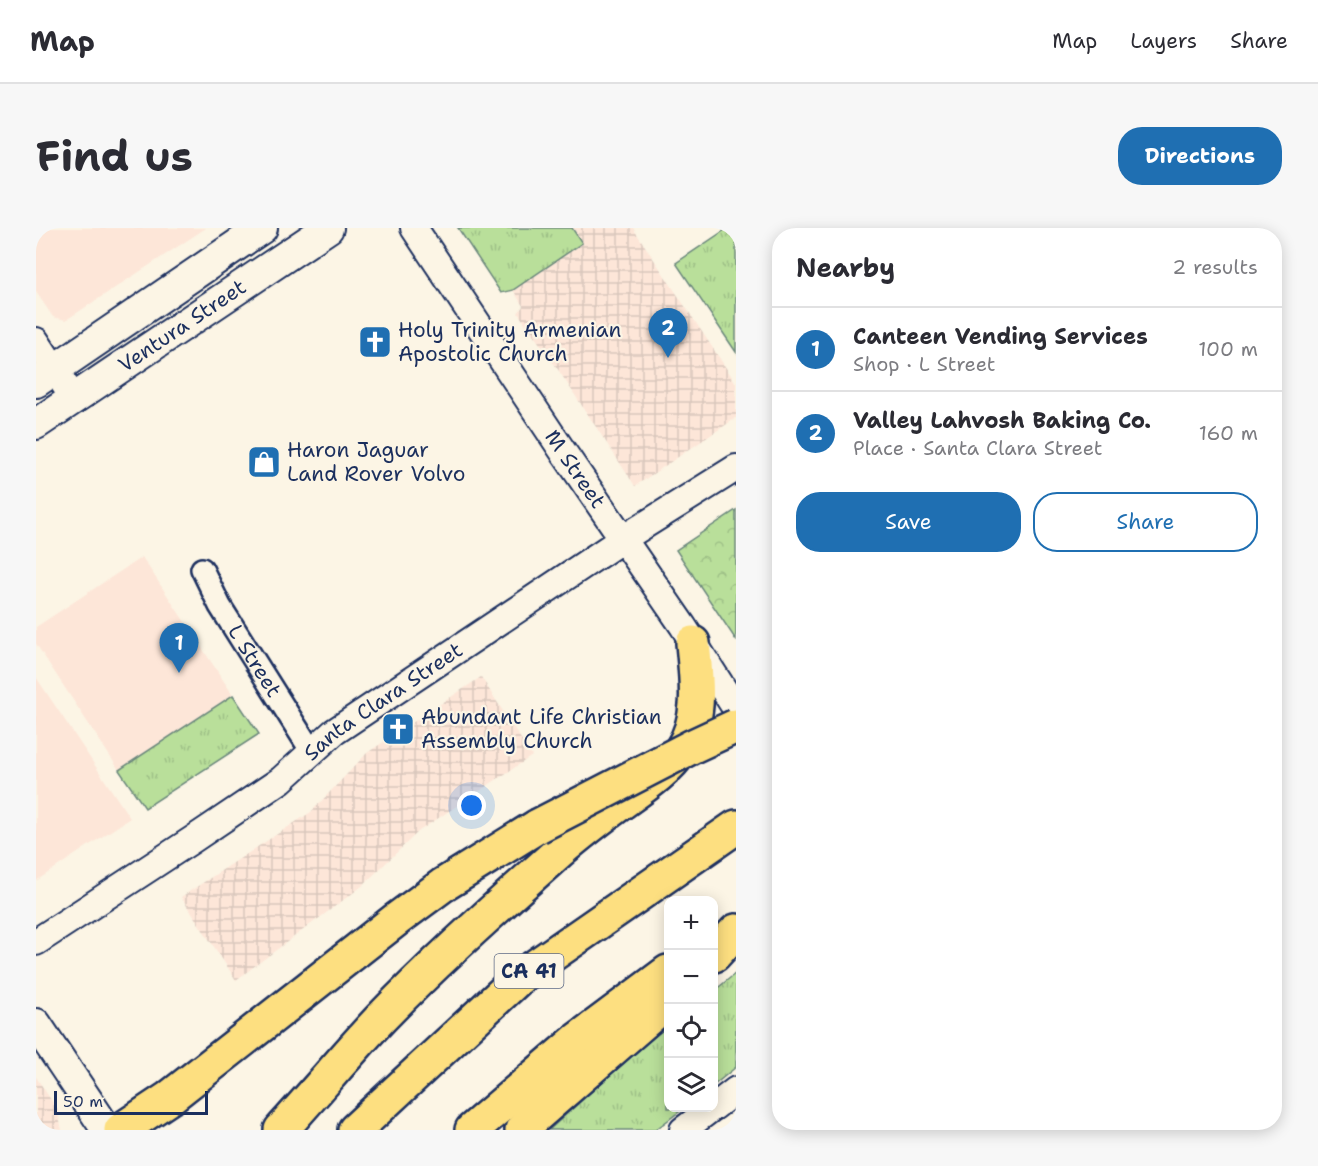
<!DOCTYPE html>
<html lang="en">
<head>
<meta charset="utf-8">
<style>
  :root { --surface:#fff; --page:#f7f7f7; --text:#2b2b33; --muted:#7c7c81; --line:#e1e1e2; --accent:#1f6fb2 }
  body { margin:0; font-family:"Shantell Sans",sans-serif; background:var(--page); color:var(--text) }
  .controls { position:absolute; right:18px; bottom:18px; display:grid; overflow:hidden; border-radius:12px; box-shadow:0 3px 15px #0003 }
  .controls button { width:54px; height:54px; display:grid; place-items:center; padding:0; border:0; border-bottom:2px solid var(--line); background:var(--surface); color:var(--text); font:30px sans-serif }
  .scale { position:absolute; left:18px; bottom:15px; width:154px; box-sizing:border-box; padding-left:6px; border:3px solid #1b2f5e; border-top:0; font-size:16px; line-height:21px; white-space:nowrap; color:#1b2f5e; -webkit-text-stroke:4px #fcf5e5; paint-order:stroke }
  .you { position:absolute; left:436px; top:578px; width:21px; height:21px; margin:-15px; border:4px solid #fff; border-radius:50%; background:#1a73e8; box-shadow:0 0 0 9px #1a73e833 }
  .badge { display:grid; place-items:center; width:39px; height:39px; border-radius:50%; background:var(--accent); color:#fff; font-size:20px; font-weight:700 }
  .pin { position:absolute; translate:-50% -50px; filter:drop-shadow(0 2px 3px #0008) }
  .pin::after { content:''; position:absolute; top:32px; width:21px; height:18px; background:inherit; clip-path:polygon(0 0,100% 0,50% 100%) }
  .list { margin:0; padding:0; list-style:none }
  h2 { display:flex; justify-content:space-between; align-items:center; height:78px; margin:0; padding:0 24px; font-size:26px }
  h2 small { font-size:20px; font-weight:400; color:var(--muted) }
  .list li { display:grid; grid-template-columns:39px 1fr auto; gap:18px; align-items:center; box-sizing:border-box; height:84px; padding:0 24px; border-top:2px solid var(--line) }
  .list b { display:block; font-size:22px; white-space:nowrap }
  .list p { margin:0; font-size:20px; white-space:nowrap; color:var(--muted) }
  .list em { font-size:20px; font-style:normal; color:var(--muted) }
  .actions { display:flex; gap:12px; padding:18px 24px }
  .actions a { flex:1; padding:14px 0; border:2px solid var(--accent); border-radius:24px; text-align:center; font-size:21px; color:var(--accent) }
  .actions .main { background:var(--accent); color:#fff }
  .icon { flex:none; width:33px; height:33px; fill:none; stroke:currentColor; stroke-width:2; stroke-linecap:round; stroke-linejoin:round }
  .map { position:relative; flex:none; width:700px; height:902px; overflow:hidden; border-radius:24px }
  header { display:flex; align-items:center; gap:36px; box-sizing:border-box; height:84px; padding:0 30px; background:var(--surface); border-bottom:2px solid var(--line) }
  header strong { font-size:28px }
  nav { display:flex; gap:33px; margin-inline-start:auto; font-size:21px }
  .intro { display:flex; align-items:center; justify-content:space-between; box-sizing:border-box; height:144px; padding:0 36px }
  h1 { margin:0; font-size:42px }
  .button { padding:15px 27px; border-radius:24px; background:var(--accent); color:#fff; font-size:21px; font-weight:700 }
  main { display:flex; gap:36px; padding:0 36px }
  aside { flex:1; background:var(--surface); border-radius:24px; box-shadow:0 3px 15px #0003 }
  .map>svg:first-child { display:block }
  .built { fill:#fde6d8 }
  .industrial { fill:url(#industrial-grid) }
  .grass { fill:url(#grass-tufts); stroke:#6a877c; stroke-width:1.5 }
  .park { fill:url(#park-crowns); stroke:#6a877c; stroke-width:1.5 }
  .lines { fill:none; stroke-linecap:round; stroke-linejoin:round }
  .minor-casing { stroke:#1b2f5e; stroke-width:26 }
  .tertiary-casing { stroke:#1b2f5e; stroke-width:30 }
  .secondary-casing { stroke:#1b2f5e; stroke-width:34 }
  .motorway-casing { stroke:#1b2f5e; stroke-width:38 }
  .minor { stroke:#fcf5e5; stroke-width:21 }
  .tertiary { stroke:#fcf5e5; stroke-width:26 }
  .secondary { stroke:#fcf5e5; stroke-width:30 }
  .motorway { stroke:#fddf80; stroke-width:33 }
  .motorway-bridge-casing { stroke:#1b2f5e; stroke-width:38; stroke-linecap:butt }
  .motorway-bridge { stroke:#fddf80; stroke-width:33 }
  .labels { text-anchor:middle; stroke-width:4.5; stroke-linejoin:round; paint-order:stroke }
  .shield { fill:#fcf5e5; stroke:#5e6a86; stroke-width:1.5 }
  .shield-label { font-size:20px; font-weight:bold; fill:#1b2f5e }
  .street-label { font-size:21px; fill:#1b2f5e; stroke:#fcf5e5 }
  .poi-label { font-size:21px; fill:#1b2f5e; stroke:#fcf5e5; text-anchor:start }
</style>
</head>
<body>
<header>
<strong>Map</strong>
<nav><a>Map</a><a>Layers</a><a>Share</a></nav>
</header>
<div class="intro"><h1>Find us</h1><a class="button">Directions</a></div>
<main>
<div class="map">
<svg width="700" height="902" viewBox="0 0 700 902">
  <defs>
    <pattern id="industrial-grid" width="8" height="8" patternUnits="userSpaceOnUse" patternTransform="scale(1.5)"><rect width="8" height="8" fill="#fde6d8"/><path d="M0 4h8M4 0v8" fill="none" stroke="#d8c6bc"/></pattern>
    <pattern id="grass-tufts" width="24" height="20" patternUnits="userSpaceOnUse" patternTransform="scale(1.5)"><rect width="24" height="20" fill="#b9df9a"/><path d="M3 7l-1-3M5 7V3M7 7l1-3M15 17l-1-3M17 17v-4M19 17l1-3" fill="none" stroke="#9ec087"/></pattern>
    <pattern id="park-crowns" width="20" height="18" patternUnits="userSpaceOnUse" patternTransform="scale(1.5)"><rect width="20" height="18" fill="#b9df9a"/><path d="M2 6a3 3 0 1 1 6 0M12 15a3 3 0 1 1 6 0" fill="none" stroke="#9ec087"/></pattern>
  </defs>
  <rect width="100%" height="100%" fill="#fcf5e5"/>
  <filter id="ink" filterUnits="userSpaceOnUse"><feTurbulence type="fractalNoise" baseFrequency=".0167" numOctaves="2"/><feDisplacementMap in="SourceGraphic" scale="12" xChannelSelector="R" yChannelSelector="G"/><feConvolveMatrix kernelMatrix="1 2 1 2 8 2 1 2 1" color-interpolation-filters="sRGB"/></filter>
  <g filter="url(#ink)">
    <g class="built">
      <polygon points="0,0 170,0 30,92 17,89 0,64"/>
      <polygon points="106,329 197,467 83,542 0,416 0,399"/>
      <polygon points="0,449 94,590 0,653"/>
    </g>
    <g class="industrial">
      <polygon points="536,0 597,0 700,155 700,190 599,258 521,140 482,85 487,78 477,62 546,15"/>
      <polygon points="445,449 496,528 383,603 325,659 200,752 145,669 275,584 331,525"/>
      <polygon points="0,849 21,881 26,902 0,902"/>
    </g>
    <g class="grass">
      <polygon points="422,0 536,0 546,15 477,62 465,65"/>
      <polygon points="692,0 700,0 700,124 640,35"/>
      <polygon points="197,467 223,506 109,580 83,542"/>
      <polygon points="700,745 700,839 678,857 678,763"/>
      <polygon points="632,798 632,880 648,880 619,902 513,902 605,819"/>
    </g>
    <polygon class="park" points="700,282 700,412 640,322"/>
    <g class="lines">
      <g class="minor-casing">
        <g id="minor">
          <path id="s1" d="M166,341L184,378L276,524"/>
        </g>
      </g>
      <g class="tertiary-casing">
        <g id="tertiary">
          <path id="s2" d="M378,0L528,225L647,398L700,481"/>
          <polyline points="0,113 38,171"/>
          <path id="s3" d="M0,714L156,612L245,552L298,504L588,310L700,240"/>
          <polyline points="678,879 700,862"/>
          <polyline points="647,902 676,880"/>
        </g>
      </g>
      <g class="secondary-casing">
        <g id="secondary">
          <polyline points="0,154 226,0"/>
          <path id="s4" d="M0,196L292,0"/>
          <polyline points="0,796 71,902"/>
        </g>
      </g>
      <g class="motorway-casing">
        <g id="motorway">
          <polyline points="678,727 700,703"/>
          <polyline points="85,902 133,870 361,691 407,657 502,598"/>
          <path d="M245,902C279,865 311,826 345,790C400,733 459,681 518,628C538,610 559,594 582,577C604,561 631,544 646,521C667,489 660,450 657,415"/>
          <polyline points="319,902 484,749 700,599"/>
          <polyline points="436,902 541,812 632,744"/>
          <polyline points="486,902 494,893 632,773"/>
        </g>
      </g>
      <use href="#minor" class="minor"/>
      <use href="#tertiary" class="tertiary"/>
      <use href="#secondary" class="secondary"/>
      <use href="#motorway" class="motorway"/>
      <g class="motorway-bridge-casing">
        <polyline id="motorway-bridge" points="502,598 657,518 700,498"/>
      </g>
      <use href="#motorway-bridge" class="motorway-bridge"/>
    </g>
  </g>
  <defs>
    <g id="church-square" transform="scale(1.725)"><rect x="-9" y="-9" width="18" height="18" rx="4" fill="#1f6fb2" stroke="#fcf5e5"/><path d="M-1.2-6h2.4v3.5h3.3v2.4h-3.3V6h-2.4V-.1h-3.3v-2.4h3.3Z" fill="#fff"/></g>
    <g id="shop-square" transform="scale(1.725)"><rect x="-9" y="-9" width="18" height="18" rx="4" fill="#1f6fb2" stroke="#fcf5e5"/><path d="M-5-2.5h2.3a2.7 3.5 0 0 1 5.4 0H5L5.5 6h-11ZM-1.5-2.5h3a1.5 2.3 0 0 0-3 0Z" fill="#fff"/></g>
  </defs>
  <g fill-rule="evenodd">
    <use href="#church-square" x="339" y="114"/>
    <use href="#shop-square" x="228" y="234"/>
    <use href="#church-square" x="362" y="501"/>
  </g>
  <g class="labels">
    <rect class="shield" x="458.5" y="726" width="69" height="34" rx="4.5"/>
    <g class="shield-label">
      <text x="493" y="750">CA 41</text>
    </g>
    <g class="street-label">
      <text dy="7" stroke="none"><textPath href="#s4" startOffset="176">Ventura Street</textPath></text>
      <text dy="7" stroke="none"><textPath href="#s2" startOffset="290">M Street</textPath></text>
      <text dy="7" stroke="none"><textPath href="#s1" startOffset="106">L Street</textPath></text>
      <text dy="7" stroke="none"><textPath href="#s3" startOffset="423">Santa Clara Street</textPath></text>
    </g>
    <g class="poi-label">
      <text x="362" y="109">Holy Trinity Armenian<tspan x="362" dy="24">Apostolic Church</tspan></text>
      <text x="251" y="229">Haron Jaguar<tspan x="251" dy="24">Land Rover Volvo</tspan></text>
      <text x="385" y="496">Abundant Life Christian<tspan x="385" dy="24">Assembly Church</tspan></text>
    </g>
  </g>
</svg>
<div class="controls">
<button>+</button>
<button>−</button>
<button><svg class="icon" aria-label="locate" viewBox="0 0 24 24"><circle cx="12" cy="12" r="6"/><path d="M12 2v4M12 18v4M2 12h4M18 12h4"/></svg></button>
<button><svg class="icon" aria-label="layers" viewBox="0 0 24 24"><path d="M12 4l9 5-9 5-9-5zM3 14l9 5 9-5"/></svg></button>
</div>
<div class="scale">50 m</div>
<div class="you"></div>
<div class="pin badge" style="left:143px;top:445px">1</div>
<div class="pin badge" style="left:632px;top:130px">2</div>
</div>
<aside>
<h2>Nearby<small>2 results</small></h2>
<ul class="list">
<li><span class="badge">1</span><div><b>Canteen Vending Services</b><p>Shop · L Street</p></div><em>100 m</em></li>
<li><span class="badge">2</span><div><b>Valley Lahvosh Baking Co.</b><p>Place · Santa Clara Street</p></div><em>160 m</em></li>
</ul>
<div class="actions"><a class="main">Save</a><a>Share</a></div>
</aside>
</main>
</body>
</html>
